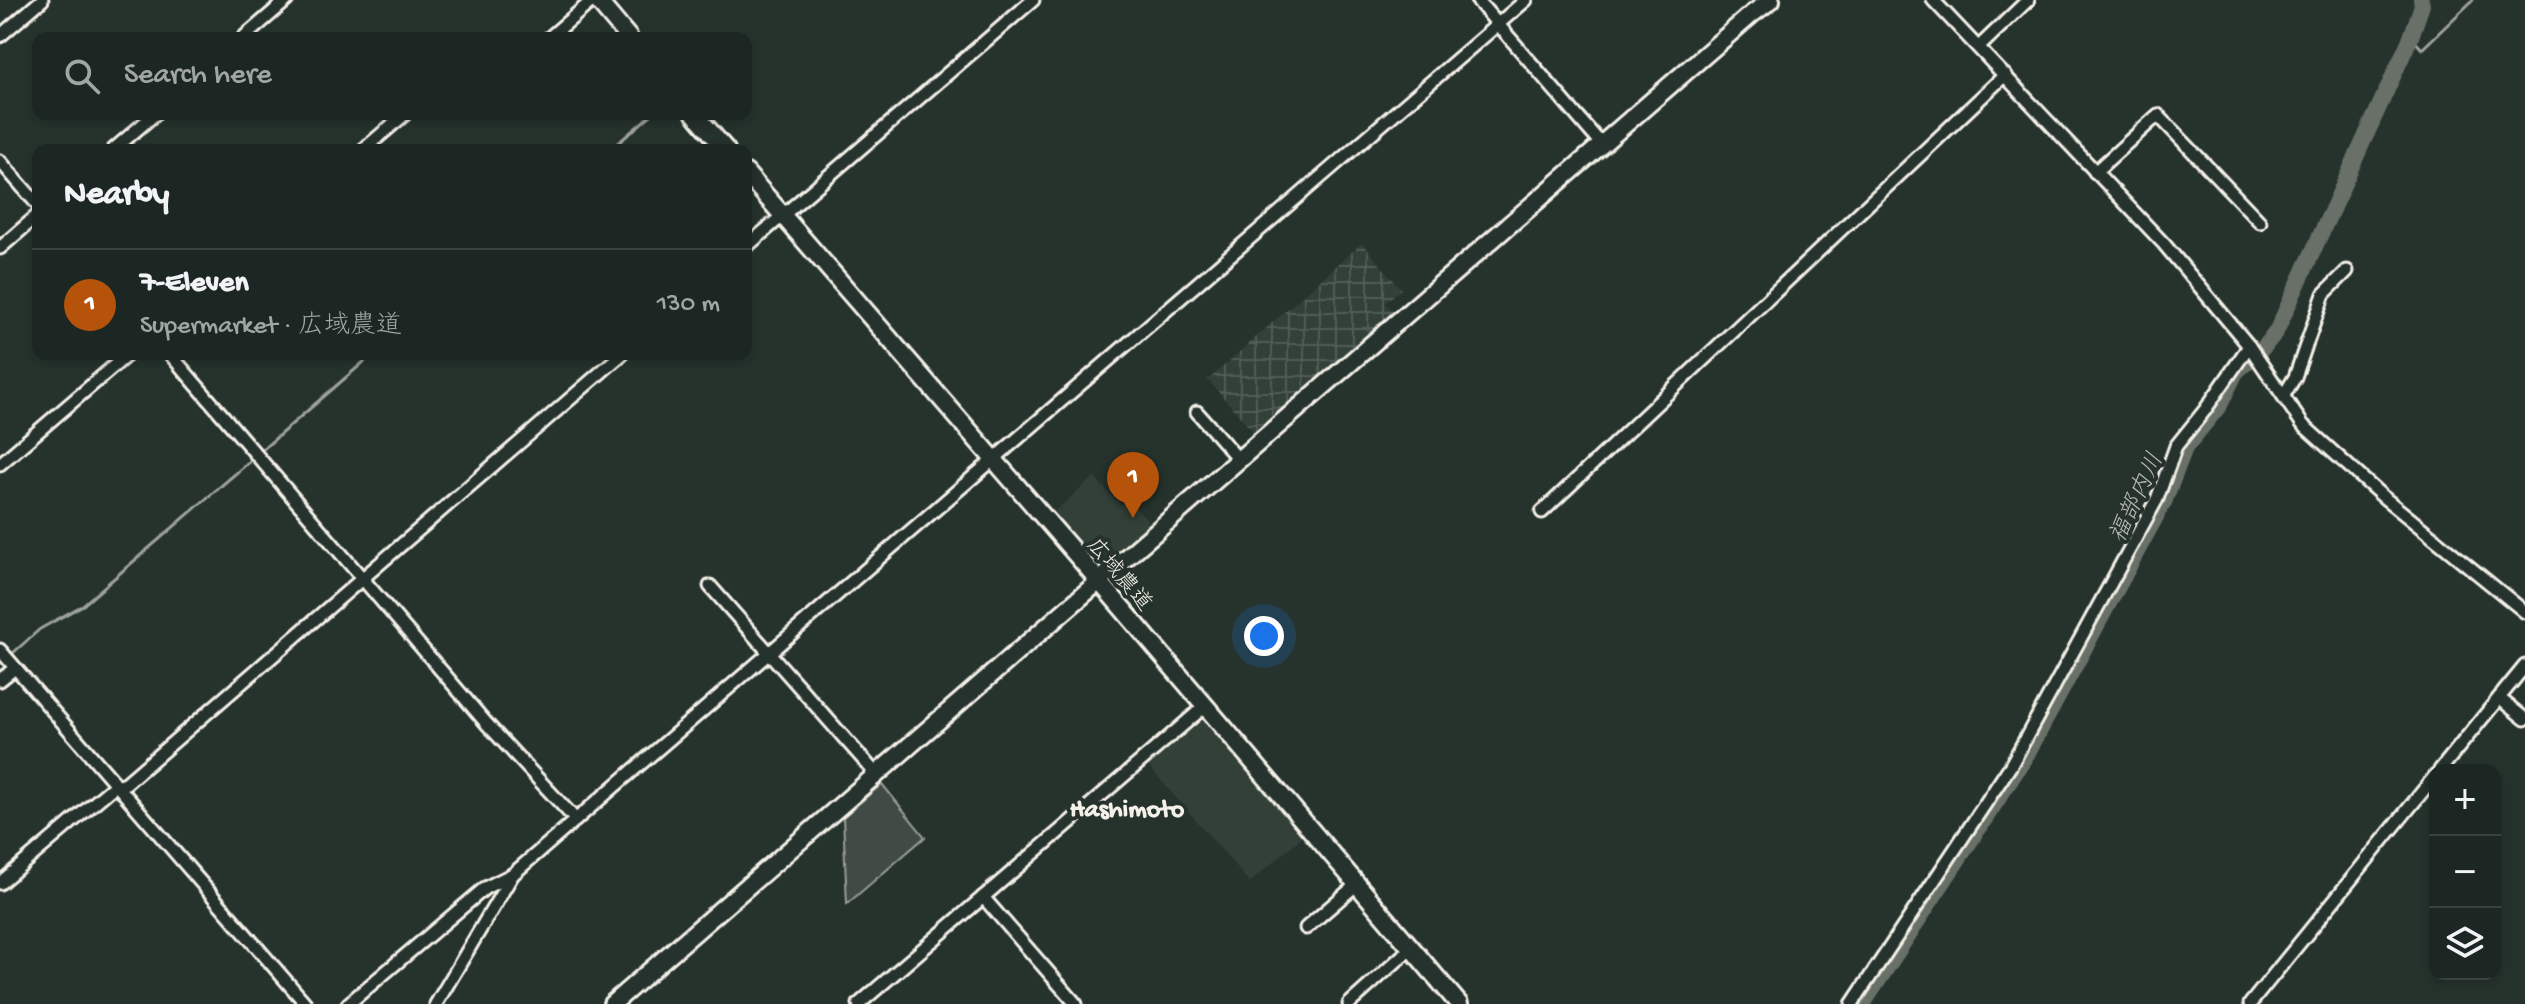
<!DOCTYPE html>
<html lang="en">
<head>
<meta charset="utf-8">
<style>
  :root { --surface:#1c2622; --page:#29322f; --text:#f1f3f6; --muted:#a0a5a5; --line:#3a4340; --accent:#b45309 }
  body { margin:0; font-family:"Gochi Hand","Klee One",sans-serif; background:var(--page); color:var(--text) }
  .controls { position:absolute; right:24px; bottom:24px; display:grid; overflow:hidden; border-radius:16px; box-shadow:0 4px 12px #0003 }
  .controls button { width:72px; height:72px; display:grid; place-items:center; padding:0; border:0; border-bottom:2px solid var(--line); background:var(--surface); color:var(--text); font:40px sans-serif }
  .you { position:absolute; left:1264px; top:636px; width:28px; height:28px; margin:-20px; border:6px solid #fff; border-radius:50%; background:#1a73e8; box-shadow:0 0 0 12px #1a73e833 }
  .badge { display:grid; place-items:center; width:52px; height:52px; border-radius:50%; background:var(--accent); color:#fff; font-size:26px; font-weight:700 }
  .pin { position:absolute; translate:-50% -66px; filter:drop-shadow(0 2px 4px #0008) }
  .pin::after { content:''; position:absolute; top:42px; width:28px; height:24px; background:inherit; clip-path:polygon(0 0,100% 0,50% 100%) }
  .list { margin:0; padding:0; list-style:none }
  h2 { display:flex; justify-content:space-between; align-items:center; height:104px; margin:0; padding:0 32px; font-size:34px }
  h2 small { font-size:26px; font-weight:400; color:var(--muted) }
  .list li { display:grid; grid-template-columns:52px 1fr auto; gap:24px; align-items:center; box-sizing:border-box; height:112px; padding:0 32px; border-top:2px solid var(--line) }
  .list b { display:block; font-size:30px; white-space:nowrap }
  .list p { margin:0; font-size:26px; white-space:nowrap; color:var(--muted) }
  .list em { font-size:26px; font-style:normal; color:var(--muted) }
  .icon { flex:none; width:44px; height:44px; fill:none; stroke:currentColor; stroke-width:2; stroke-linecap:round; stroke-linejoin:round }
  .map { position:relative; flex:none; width:2525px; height:1004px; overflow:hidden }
  .search { position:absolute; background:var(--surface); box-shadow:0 4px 12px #0003; left:32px; top:32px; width:720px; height:88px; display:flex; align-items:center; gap:20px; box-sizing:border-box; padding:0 28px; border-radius:16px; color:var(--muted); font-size:30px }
  .panel { position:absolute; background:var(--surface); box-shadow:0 4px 12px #0003; left:32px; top:144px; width:720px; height:216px; border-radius:16px }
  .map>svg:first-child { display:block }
  .built { fill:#333f39 }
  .industrial { fill:url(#industrial-grid) }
  .green { fill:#414b45; stroke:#9a9e96; stroke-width:2 }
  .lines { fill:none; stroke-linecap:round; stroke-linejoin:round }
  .stream { stroke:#9fa39b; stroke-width:3 }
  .river { stroke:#676f68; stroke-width:16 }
  .street-casing { stroke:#f4f1e8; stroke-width:17 }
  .secondary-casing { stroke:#f4f1e8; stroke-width:22 }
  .street { stroke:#26332d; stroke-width:11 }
  .secondary { stroke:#26332d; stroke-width:16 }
  .labels { text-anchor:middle; stroke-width:8; stroke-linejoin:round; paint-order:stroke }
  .street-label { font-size:22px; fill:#f4f1e8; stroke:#26332d }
  .water-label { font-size:24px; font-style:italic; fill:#bcbdb5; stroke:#26332d }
  .quarter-label { font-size:26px; font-weight:bold; fill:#f4f1e8; stroke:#26332d }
</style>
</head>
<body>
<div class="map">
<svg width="2525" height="1004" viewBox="0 0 2525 1004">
  <defs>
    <pattern id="industrial-grid" width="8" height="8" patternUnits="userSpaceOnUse" patternTransform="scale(2)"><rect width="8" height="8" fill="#333f39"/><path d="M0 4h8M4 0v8" fill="none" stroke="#515b56"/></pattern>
  </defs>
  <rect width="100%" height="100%" fill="#26332d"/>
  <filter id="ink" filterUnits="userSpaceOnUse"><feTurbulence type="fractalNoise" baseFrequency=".0125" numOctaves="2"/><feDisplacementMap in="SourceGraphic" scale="16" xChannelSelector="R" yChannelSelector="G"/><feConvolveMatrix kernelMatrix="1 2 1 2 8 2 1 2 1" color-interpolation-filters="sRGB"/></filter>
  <g filter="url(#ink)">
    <g class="built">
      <polygon points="1094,477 1120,505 1128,499 1152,525 1105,560 1093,557 1054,512"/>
      <polygon points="1201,713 1305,834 1250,883 1145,762"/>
    </g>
    <polygon class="industrial" points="1362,243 1401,289 1385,303 1394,313 1256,435 1208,380"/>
    <polygon class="green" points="882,784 925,837 847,904 843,817"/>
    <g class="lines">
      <g class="stream">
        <polyline points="2411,37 2422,49 2473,0"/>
        <polyline points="252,38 296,0"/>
        <polyline points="122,150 164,114"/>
        <polyline points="610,150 652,114"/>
        <polyline points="262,450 373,354"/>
        <polyline points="13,653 40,629 83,605 250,461"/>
      </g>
      <polyline class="river" points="1863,1004 2025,758 2164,502 2185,448 2220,405 2236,372 2264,347 2276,332 2411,37 2422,5 2421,0"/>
      <g class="street-casing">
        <g id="street">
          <polyline points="1477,0 1602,145"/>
          <polyline points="1933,0 2164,244 2249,346 2303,425 2382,496 2525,612"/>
          <polyline points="0,36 42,0"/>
          <polyline points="243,38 287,0"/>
          <polyline points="549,38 593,0"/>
          <polyline points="1979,47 2028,0"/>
          <polyline points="113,150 155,114"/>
          <polyline points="363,150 405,114"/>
          <polyline points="0,161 38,205"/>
          <polyline points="2095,172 2158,115 2260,222"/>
          <polyline points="746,247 1033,0"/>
          <polyline points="0,248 38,215"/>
          <polyline points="170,354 487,724 576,820"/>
          <polyline points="2284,395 2295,377 2324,294 2347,271"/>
          <polyline points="1197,412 1239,460"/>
          <polyline points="0,464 128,354"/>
          <polyline points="1542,512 2005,75"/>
          <polyline points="710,586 877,775"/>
          <polyline points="0,650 306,1004"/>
          <polyline points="0,680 15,668"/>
          <polyline points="2499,698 2525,719"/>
          <polyline points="2440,770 2525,666"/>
          <polyline points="0,883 113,787 126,783 622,354"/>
          <polyline points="983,897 1076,1004"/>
          <polyline points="1306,928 1357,884"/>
          <polyline points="348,1004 485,888 513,874 1526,0"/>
          <polyline points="436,1004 513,874"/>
          <polyline points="859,1004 1205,706"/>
          <polyline points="1349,1004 1411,948"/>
          <polyline points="1852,1004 2011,765 2157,499 2176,446 2205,410 2249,346"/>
          <polyline points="2250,1004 2435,776"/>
        </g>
      </g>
      <g class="secondary-casing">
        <g id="secondary">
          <polyline points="597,0 629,38"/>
          <polyline points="695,114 726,150"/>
          <polyline points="746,173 1099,581 1459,1004"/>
          <polyline points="612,1004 1752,14 1771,0"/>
        </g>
      </g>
      <use href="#street" class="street"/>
      <use href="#secondary" class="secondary"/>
    </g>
  </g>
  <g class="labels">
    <g class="street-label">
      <text transform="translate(1121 573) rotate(50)" y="8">広域農道</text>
    </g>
    <g class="water-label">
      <text transform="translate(2135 497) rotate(-65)" y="8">福部内川</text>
    </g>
    <g class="quarter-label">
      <text x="1127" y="816">Hashimoto</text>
    </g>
  </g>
</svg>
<div class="controls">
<button>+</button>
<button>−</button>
<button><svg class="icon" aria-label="layers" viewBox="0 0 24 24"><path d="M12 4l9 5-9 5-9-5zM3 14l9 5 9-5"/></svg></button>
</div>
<div class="you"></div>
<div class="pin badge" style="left:1133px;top:518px">1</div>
<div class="search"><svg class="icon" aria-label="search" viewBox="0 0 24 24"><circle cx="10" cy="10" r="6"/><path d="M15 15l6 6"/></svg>Search here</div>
<section class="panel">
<h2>Nearby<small></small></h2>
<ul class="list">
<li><span class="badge">1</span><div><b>7-Eleven</b><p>Supermarket · 広域農道</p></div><em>130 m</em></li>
</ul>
</section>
</div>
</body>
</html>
